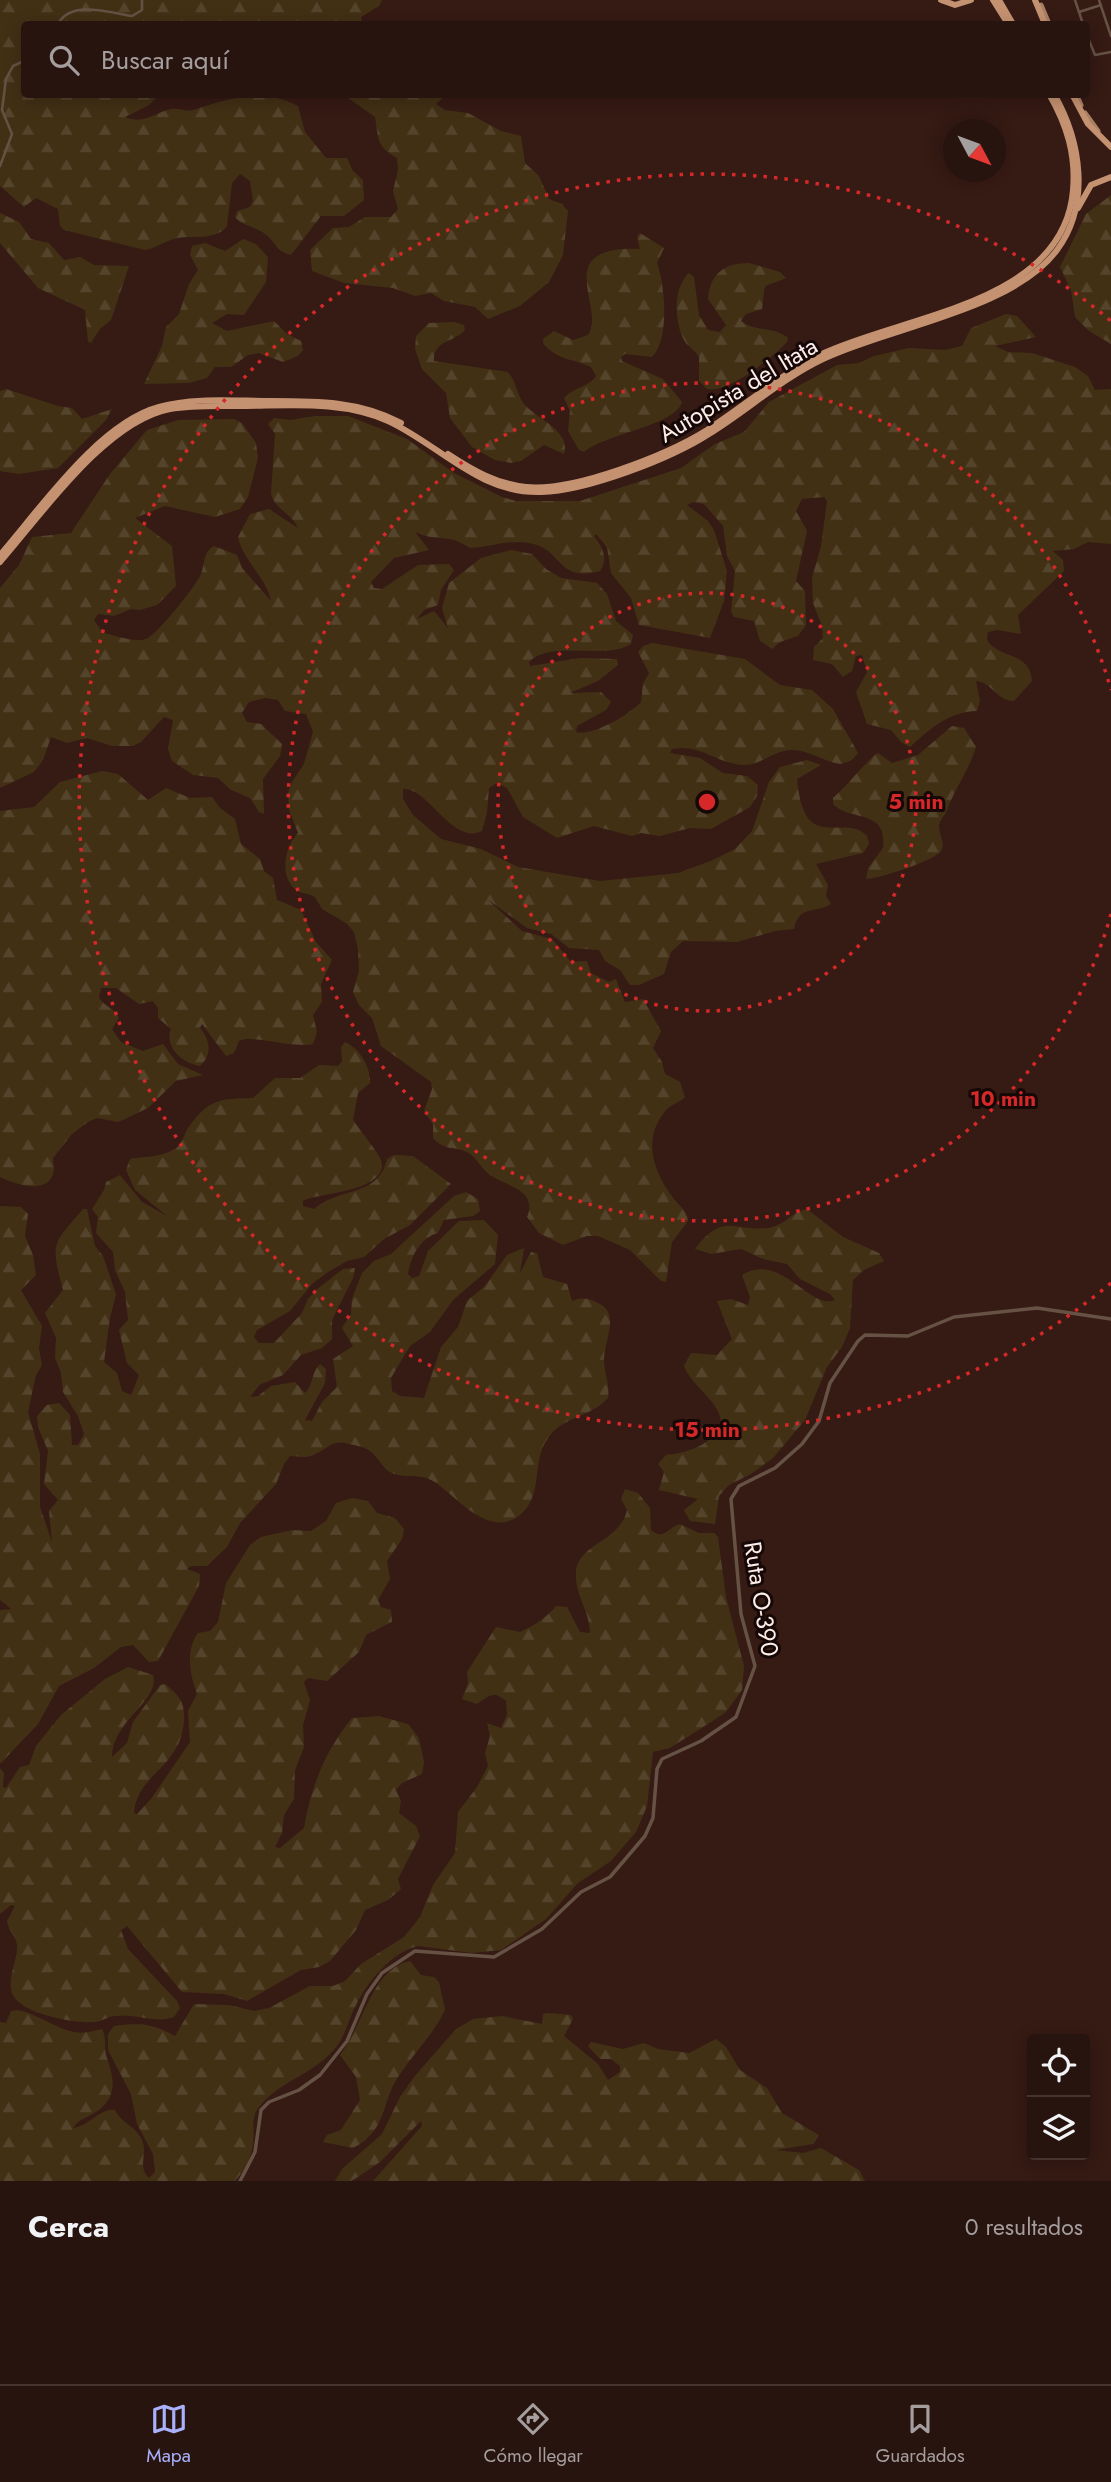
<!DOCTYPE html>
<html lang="es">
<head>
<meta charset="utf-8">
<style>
  :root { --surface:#28140f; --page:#301d18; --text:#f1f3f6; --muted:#a59e9e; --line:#44332f; --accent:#a9b0fc }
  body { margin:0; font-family:Jost,sans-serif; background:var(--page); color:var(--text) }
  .controls { position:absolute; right:21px; bottom:21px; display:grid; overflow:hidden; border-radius:7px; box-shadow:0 4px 18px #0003 }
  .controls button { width:63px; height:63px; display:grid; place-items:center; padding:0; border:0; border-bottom:2px solid var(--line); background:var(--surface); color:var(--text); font:35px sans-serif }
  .compass { position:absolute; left:943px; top:119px; width:63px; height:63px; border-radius:50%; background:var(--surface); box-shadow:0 4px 18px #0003; rotate:131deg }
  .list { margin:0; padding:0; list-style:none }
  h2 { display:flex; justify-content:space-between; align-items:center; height:91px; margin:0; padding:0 28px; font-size:30px }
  h2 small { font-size:23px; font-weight:400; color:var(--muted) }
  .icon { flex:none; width:38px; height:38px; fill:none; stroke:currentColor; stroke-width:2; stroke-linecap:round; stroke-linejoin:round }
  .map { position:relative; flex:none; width:1111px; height:2181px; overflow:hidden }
  .search { position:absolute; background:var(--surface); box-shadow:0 4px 18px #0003; left:21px; right:21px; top:21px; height:77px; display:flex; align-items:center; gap:18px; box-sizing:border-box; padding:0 24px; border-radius:7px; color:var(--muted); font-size:26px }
  .sheet { height:203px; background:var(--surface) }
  nav { display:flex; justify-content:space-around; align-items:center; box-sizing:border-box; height:98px; border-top:2px solid var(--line); background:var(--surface); font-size:19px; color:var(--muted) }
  nav a { display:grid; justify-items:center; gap:4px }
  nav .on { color:var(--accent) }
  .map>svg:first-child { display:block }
  .forest { fill:url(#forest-firs) }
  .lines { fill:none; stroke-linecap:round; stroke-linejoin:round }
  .minor { stroke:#665245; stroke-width:2.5 }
  .tertiary { stroke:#665245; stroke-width:3.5 }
  .primary { stroke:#aa8064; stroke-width:5 }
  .motorway { stroke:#c59271; stroke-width:6 }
  .ring { fill:none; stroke:#d62828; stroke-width:3.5; stroke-dasharray:3.5 7 }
  .labels { text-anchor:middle; stroke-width:6; stroke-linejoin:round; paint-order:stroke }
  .street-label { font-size:24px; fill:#feeeea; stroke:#150806 }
  .centre { fill:#d62828; stroke:#150806; stroke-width:3.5 }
  .ring-label { font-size:21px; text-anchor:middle; font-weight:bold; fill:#d62828; stroke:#150806; stroke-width:6; stroke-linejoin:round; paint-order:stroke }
</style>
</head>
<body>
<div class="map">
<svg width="1111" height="2181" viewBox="0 0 1111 2181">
  <defs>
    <pattern id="forest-firs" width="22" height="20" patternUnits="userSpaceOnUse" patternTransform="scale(1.75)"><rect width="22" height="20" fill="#423015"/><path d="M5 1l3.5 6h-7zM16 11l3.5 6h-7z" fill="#55442c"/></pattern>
  </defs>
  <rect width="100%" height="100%" fill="#361a14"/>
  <g class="forest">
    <path d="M0,0H382L379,6L361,17L362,24H24V94L159,95L149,105L125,117C143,125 154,113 171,109C179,108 186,112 193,110C228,99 262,87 298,106L305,132L326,158H347L353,171L363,180L364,200L344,216H321L291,255C277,252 275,241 265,234C255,226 244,227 235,217L237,211L250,207L253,201L250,181L240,174L232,183L227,226C216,241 193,235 178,238C166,240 157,248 145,250L64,230L60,226L58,209L36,198L24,207L0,186Z"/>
    <path d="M344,95H446L436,104L445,110L468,113L501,131L521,136L525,163L539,176L549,199L562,204L568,211L563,255L549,282L520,306L488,319L475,307L444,301L431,293L415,296L393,288L344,283L312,271L310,250L333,228L349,227L365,217H391L398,209L393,191L398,170L397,158C375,145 379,139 375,117Z"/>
    <polygon points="1111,195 1111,344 1089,331 1075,317 1071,290 1060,267 1086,214"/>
    <polygon points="0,213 19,222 31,239 49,243 64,260 80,257 94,265 129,266 111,320 100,329 91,343 88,342 85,310 38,288 0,243"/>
    <path d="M640,233L664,248L657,263C665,285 670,339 652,357L625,354L621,357L622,361L663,379L682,402C675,426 607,433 584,452L579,450L568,431L570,410L564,398C574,387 589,387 596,376L591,367C574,359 556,360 543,343V339L554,331L573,340L588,335C607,309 548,245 640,249L637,237Z"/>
    <polygon points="243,239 256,244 268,257 266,282 244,315 227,314 212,323 227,331 274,321 287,334 301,341 303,350 298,356 283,362 259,353 248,355 231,367 215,367 207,378 189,383 144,384 162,346 166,327 179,314 189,284 198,270 190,255 192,246 205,243 225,251"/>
    <path d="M749,263L780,272L786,278C759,290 767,278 762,309L746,314L741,321C754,332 774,326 788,338L787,342C772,358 728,394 707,389L699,381V357C695,350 688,347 684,340C674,321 673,287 689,273L694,277L699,315L708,330L720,332L726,325L708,299C710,274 724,263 749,263Z"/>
    <path d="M1006,314L1017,316L1036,337L995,346L1008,352L1032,353L1075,367L1088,376L1095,390L1111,389V544L1088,542L1074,549L1053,551L1063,560L1064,571L1018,615L1021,634L997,630L988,632L987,640C998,659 1030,651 1032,681L1014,701C997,701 993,683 976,681L980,701L977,711C948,712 931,728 910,747L901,742L891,730L867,724L856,692L867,672L862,655L856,656L852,671L843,677L832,664L813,660L814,647L823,638L822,626L813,603L812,578L821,546L827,501L824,497L802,499L796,511L807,531L796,581L805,591L806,625L798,636L780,642L772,649L760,641L754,621L734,617L731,611L735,571L727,556L723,526L704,504L693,502L687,505L708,521L714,530L727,571L724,601L710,638L639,625L631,598L611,573L607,547L596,534L594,536C602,547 609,558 600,571C559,582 562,553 537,545C514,537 493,547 470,548C446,532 440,543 415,532L429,550L394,558L371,582L374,588L382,589L418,565L449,564L454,570L441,590L438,605L424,610L417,619L434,611L448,628L442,608L449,583L481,558L511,550L532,554L546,569L561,578L597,583L607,594L616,621L633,635L631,644C604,661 553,639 529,662L530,666L580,658L617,659L618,665L598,681L570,693L601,692L611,702L606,710L577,726L576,732C592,737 630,714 641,702L643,684L649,673L638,652L643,646L652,643L745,659L780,685L812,690L833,709L858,753L852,760L841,764C823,762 809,749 790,750C773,751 761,765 744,765C717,764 700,743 672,749L670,753L700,758L723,773L747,776L758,785L757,796L750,807L711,829L690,828L660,836L641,833L632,836L594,826L557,838L523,817L507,788L497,783L489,788L487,813L482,831C453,846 427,786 403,789V799L413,815L441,839L481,849L518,867L600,881L678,873L713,860L735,849L752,831L769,782L780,767L807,760L821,765L797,779C804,857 843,811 867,836L869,844L863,853L816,864L828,885L826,896L831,904C813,914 799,905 794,929L775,931L737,942L683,941L671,952L664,974L639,985H630L620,970L605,961L599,950L569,948L551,934L527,928L487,899L522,931L552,939L571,962L587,961L591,973L609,982L616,979L625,1002L643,999L661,1031L653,1048L662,1062L665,1074L680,1082L685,1097C680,1103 673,1103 667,1109C641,1138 653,1172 674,1199C680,1207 687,1210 688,1221L672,1242L666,1282L661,1281L630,1250L598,1236H587L563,1245L539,1233L527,1217C538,1190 508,1187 490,1175C481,1169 477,1157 467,1152C454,1146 444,1151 433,1138V1124L424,1111L432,1089L431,1082L381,1046L372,1018L359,1005L353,992L359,971L358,949L354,932L346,923L322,909L315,897C308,893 301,894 295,889C279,875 285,846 298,833L289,810L288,793L292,782L304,764L313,732L306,714L285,711L278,700L265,698L249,702L242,713L247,722L261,724L282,744L280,756L263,779L264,814L259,812L250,798L231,790L218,778L193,775L172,761L168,749L173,720L164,717L141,742L133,746H112L87,738L67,743L51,737L43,760L34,772L0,788V588L19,565L32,537L71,533L110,474L147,430L178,420L234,419L242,423L256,443L258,458L248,497L240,509L215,517L165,506L135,518L172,546L176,586L157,605L140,610L131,609L114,616L98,614L94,620L103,633C115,635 134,643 146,639C156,636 197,585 201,574C205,563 203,552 214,546L237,555L242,568L271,601C266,577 243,561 238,537L250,514L269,509L298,528C292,514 275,509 271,494L275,434L268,424L274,418L290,420L315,416H348L407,439L454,473L502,497L516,501H580L681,468L715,444L744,432L769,402L837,365L859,363L874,356L909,348L945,350L962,346L971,328Z"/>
    <path d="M454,322L464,325L465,330C455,342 433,340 434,361L508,372C516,381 516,391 522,401C531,417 572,429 564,454L544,445L521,461L511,463L495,460L472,447L450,418L446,393L422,369L415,349L416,336L429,323Z"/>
    <polygon points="6,389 58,406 72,408 82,419 112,409 106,420 58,468 19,474 0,471 0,391"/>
    <path d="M952,726L964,728L976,747C969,770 955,788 947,810C945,816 940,819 939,825C938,834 946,843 941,851C936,860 878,879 866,879L868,868L883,848C888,808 850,822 833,804V798C843,790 873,754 878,753L892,763L918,755Z"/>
    <path d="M102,771L118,774L148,800L166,788L190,798L212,797L220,808L235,819L241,844L260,859L264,871L273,878L277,900L301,910L316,942L332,960L321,984L322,1002L313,1015L317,1032L313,1044C293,1049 252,1034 239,1041L234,1053L226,1056L202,1024L200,1028C211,1041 212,1055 200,1066C182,1063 164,1047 171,1029L158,1018V1008L153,1001L139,1004L116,988H101L99,998C105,1007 115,1008 119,1018L112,1029L121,1042L143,1051L163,1044L178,1064L203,1075L176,1081L148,1108L125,1119L118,1122L97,1118L88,1122L72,1134L53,1158C53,1162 54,1165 54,1169C51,1197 14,1184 0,1177V811L34,807L60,782Z"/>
    <path d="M345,1042C359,1048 371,1067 370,1083L358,1093L353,1120C358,1127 379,1154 381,1160C391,1192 316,1193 303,1201V1206L314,1209C341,1186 378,1198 387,1159L394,1155L413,1156L451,1184L410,1225L384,1239L364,1257L347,1261L328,1272L312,1284L290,1311L257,1330L254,1337L259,1343H274L302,1313L308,1299L316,1290L343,1269L355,1268L353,1278L332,1320V1339L322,1348L301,1355L283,1375L259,1385L250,1397L258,1396L271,1386L295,1382L305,1393C314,1384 311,1372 320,1364L326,1369L325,1383L305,1420L312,1421L322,1402L337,1387L333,1359L353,1346L342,1328L351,1314L352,1299L362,1273L374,1261L391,1254L454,1196L466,1192L478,1199L480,1211L473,1216L444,1220L438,1233C420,1238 411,1256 408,1274L412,1278L419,1276L428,1251L459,1221L484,1220L498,1235L495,1264L453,1300L430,1332L410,1346L391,1378L392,1391L400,1396L424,1398L441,1347L458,1327L467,1301L485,1286L507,1255L524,1248L520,1273L531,1252L537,1253L543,1277L567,1284L572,1301C582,1297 589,1298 598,1303C621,1313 604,1341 604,1359C604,1373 610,1384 608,1398C590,1418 563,1416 548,1438C531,1460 544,1496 520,1515C488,1540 456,1495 433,1481C420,1473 405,1479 392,1473C382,1469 379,1457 370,1451C364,1446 352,1445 345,1443C331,1440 324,1452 311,1456C304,1458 297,1456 290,1456L284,1464L276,1484L240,1523L227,1547L207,1566H191L187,1569L200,1574L199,1586L158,1661L149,1662L133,1645L121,1647L94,1668L59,1686L38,1724L0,1764V1610L11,1609L0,1600V1206L21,1207L28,1214L25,1236L33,1255L36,1275L21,1290L42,1326L39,1348L42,1365L36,1375L28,1412L40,1454V1507L52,1542L49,1511L58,1500L44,1484L48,1451L38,1427L37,1416L47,1405L59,1403L70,1415L72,1445H78L84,1434L78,1416L63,1392L61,1373L55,1358L56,1338L45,1313L63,1290C51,1243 51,1246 83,1209H87L95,1246L103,1256L116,1294L110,1318L104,1362L117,1373L122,1391L131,1395L139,1375L127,1363L119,1330L128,1320L125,1292L115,1270L113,1252L96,1233L98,1217L92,1209L104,1190L106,1182L120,1175L142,1202L167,1216L135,1190L126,1170L130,1159C146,1156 163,1158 177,1147C183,1142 184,1134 188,1128C209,1098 220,1099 253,1098L275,1078H300L319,1065L338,1066L342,1061L341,1047Z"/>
    <path d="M807,1209L843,1237L879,1253L884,1261L864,1270L853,1280L850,1328L842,1347L827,1367L805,1420L773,1458L751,1474L729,1485L719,1496L715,1524L690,1521L684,1510L698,1499L659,1490L664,1472L658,1464L666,1455C687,1453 708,1446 721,1427C724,1403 692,1388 684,1366L691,1353L717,1355L732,1339L717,1301L731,1299L748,1305L750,1297L742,1275C781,1251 810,1311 835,1300L830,1294L800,1279L787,1264L763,1259L741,1249L711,1254L695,1249C724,1211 734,1232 768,1228C784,1226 792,1212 807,1209Z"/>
    <path d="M625,1489L638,1493L650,1508L651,1530C664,1541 667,1528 680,1524L699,1533H714L718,1537L726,1597L744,1666L742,1690L726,1712L711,1722L670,1748L653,1752L647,1806L636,1832L611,1861L578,1883L546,1919L501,1950L472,1953L418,1946C392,1952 369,1980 357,2003C349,2017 347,2032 337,2046C316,2074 280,2080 259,2107C250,2118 255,2131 253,2143C252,2158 244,2171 235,2181H0V2022L6,2023L11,2011C25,2006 56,2029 74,2032C83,2034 93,2031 102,2029C107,2039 104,2046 106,2055C113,2076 119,2094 99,2110C90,2117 79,2118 73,2128C88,2127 100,2108 115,2110C121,2123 136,2126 142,2140C148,2153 137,2167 149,2178L155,2172L153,2154L137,2124L131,2094L108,2050V2034L114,2026C138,2022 155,2024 175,2036L194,2004L229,2005L254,2011L269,2008L310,1986H333L345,1981L361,1964L404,1937L420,1917L433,1885L455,1853L458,1812L477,1787L488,1766L485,1753L490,1736L487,1723L501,1728L507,1715L506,1701C493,1690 489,1696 477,1704L462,1699L468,1683L467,1672L496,1627L520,1632C532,1627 549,1616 556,1606L567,1607L580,1632L590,1633C590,1610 574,1595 576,1571C579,1543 620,1542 627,1510L621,1499Z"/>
    <path d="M352,1498L368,1501L377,1513L395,1518L404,1529L402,1539L387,1561L390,1579L378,1600L381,1607L391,1610L392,1622L366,1635L359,1652L327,1681L308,1678L304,1682L310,1700L303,1725L304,1747L295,1770L294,1799L284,1815L282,1833L275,1847L280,1848L304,1828C311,1787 325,1751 352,1718L379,1716L408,1724L419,1738L424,1762L422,1774L402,1783L396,1790L401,1801L399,1813L416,1826L420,1836L398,1879L401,1889L388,1900L365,1910L356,1930L330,1961L319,1967L301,1970L247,2001L224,1994L182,1992L127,1926L121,1930L128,1949L177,2001L180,2008L174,2017C157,2024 134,2013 116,2016C108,2016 103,2021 95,2022C76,2024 19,2014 12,1993C7,1976 18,1961 17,1945C16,1936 8,1930 7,1921L15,1906L11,1905L0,1914V1768L4,1773L3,1787L6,1788L20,1767L29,1765L36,1746L61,1715L105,1679L128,1667L153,1675C161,1700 112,1721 112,1757L127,1743L133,1722L160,1685L165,1684C179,1695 185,1702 184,1720C181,1769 137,1773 134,1813L137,1814L151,1799L190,1742L188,1711L197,1694C190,1675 185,1651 198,1633L210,1631L218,1622L226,1583L250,1545L261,1537L292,1530L311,1531L326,1521L336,1503Z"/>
    <path d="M410,1961L421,1975L434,1977L439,1982L445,2010C433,2035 413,2054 398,2077C381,2103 387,2131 353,2148L323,2142L327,2135L341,2130L360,2100L356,2077L340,2055C363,2027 371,1969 410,1961Z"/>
    <polygon points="548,2013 571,2015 573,2019 564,2036 598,2064 608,2080 620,2072 620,2066 611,2059 600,2059 588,2046 591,2042 623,2049 644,2043 658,2049 689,2053 716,2039 726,2047 740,2070 767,2088 782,2113 819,2135 813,2144 776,2150 803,2153 821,2148 859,2170 865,2181 373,2181 422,2126 421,2121 380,2162 358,2177 351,2181 335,2181 342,2169 382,2134 400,2097 414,2077 456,2029 473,2019 502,2016 542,2024 543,2014"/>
  </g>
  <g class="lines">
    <g class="minor">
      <polyline points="1075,0 1083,24"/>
      <polyline points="1099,0 1111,36"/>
      <polyline points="1079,12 1101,5"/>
      <path d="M58,24C71,0 107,12 132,16L142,10V0"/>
      <polyline points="1086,33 1095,55 1111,52"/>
      <polyline points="0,166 12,134 2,110 6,79 13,66 24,61"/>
    </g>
    <polyline class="tertiary" points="240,2181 255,2152 261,2110 269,2102 299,2090 320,2075 347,2041 367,1994 382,1973 415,1951 494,1957 542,1929 581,1892 610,1877 645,1836 653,1818 657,1769 662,1759 701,1741 736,1717 755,1666 741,1614 731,1499 739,1486 775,1468 802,1444 819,1421 830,1383 858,1341 865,1335 908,1336 954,1317 1037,1308 1111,1319"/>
    <g class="primary">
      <polyline points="1041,5 1049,24"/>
      <polyline points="1076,94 1081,105"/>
      <polyline points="1085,113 1098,131"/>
    </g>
    <g class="motorway">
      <polyline points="941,0 955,5 971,0"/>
      <polyline points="993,0 1008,24"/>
      <polyline points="999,0 1013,24"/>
      <polyline points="1035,0 1045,24"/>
      <polyline points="1072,94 1088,124 1111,147"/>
      <polyline points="1078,208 1091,185 1111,177"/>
      <path d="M448,454C472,470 497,484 526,487C573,492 667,455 707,430C746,405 779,375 822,354C904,315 1064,304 1073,190C1076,155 1067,125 1049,94"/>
      <path d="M0,555C40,509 99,423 159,407C194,397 234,401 271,401C317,401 360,401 401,423"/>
      <path d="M0,562C42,514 106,421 170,409C193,405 216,406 239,406C289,406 341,400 388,421C440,445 479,494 541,492C587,491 670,459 709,434C748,410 781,379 823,359C890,327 1013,310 1057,250C1091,204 1081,141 1054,94"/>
    </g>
  </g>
  <g class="ring">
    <circle cx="707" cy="802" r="209"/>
    <path d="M1111 914A419 419 0 1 1 1111 690"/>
    <path d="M1111 1283A628 628 0 1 1 1111 321"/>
  </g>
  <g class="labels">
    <g class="street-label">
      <text transform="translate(738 390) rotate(-31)" y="8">Autopista del Itata</text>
      <text transform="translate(761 1599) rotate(81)" y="8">Ruta O-390</text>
    </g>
  </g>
  <circle cx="707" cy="802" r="10" class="centre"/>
  <g class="ring-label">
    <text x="916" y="809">5 min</text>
    <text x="1003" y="1106">10 min</text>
    <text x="707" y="1437">15 min</text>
  </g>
</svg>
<div class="controls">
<button><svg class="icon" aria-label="locate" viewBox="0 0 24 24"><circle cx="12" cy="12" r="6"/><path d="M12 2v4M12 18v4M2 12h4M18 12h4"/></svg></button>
<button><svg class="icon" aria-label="layers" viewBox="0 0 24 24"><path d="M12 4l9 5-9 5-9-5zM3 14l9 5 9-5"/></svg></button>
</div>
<svg class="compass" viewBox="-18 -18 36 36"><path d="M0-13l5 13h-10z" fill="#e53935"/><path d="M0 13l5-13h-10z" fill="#a59e9e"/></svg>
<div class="search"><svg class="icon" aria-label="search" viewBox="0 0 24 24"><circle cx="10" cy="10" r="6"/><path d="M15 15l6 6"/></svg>Buscar aquí</div>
</div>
<section class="sheet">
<h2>Cerca<small>0 resultados</small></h2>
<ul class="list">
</ul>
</section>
<nav>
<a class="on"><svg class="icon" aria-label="map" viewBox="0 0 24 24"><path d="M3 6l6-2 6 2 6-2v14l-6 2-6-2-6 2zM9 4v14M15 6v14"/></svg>Mapa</a>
<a><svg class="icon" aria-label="directions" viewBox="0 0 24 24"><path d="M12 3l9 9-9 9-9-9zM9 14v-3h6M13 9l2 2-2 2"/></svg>Cómo llegar</a>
<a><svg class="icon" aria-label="saved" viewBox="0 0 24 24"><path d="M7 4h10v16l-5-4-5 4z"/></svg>Guardados</a>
</nav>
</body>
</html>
